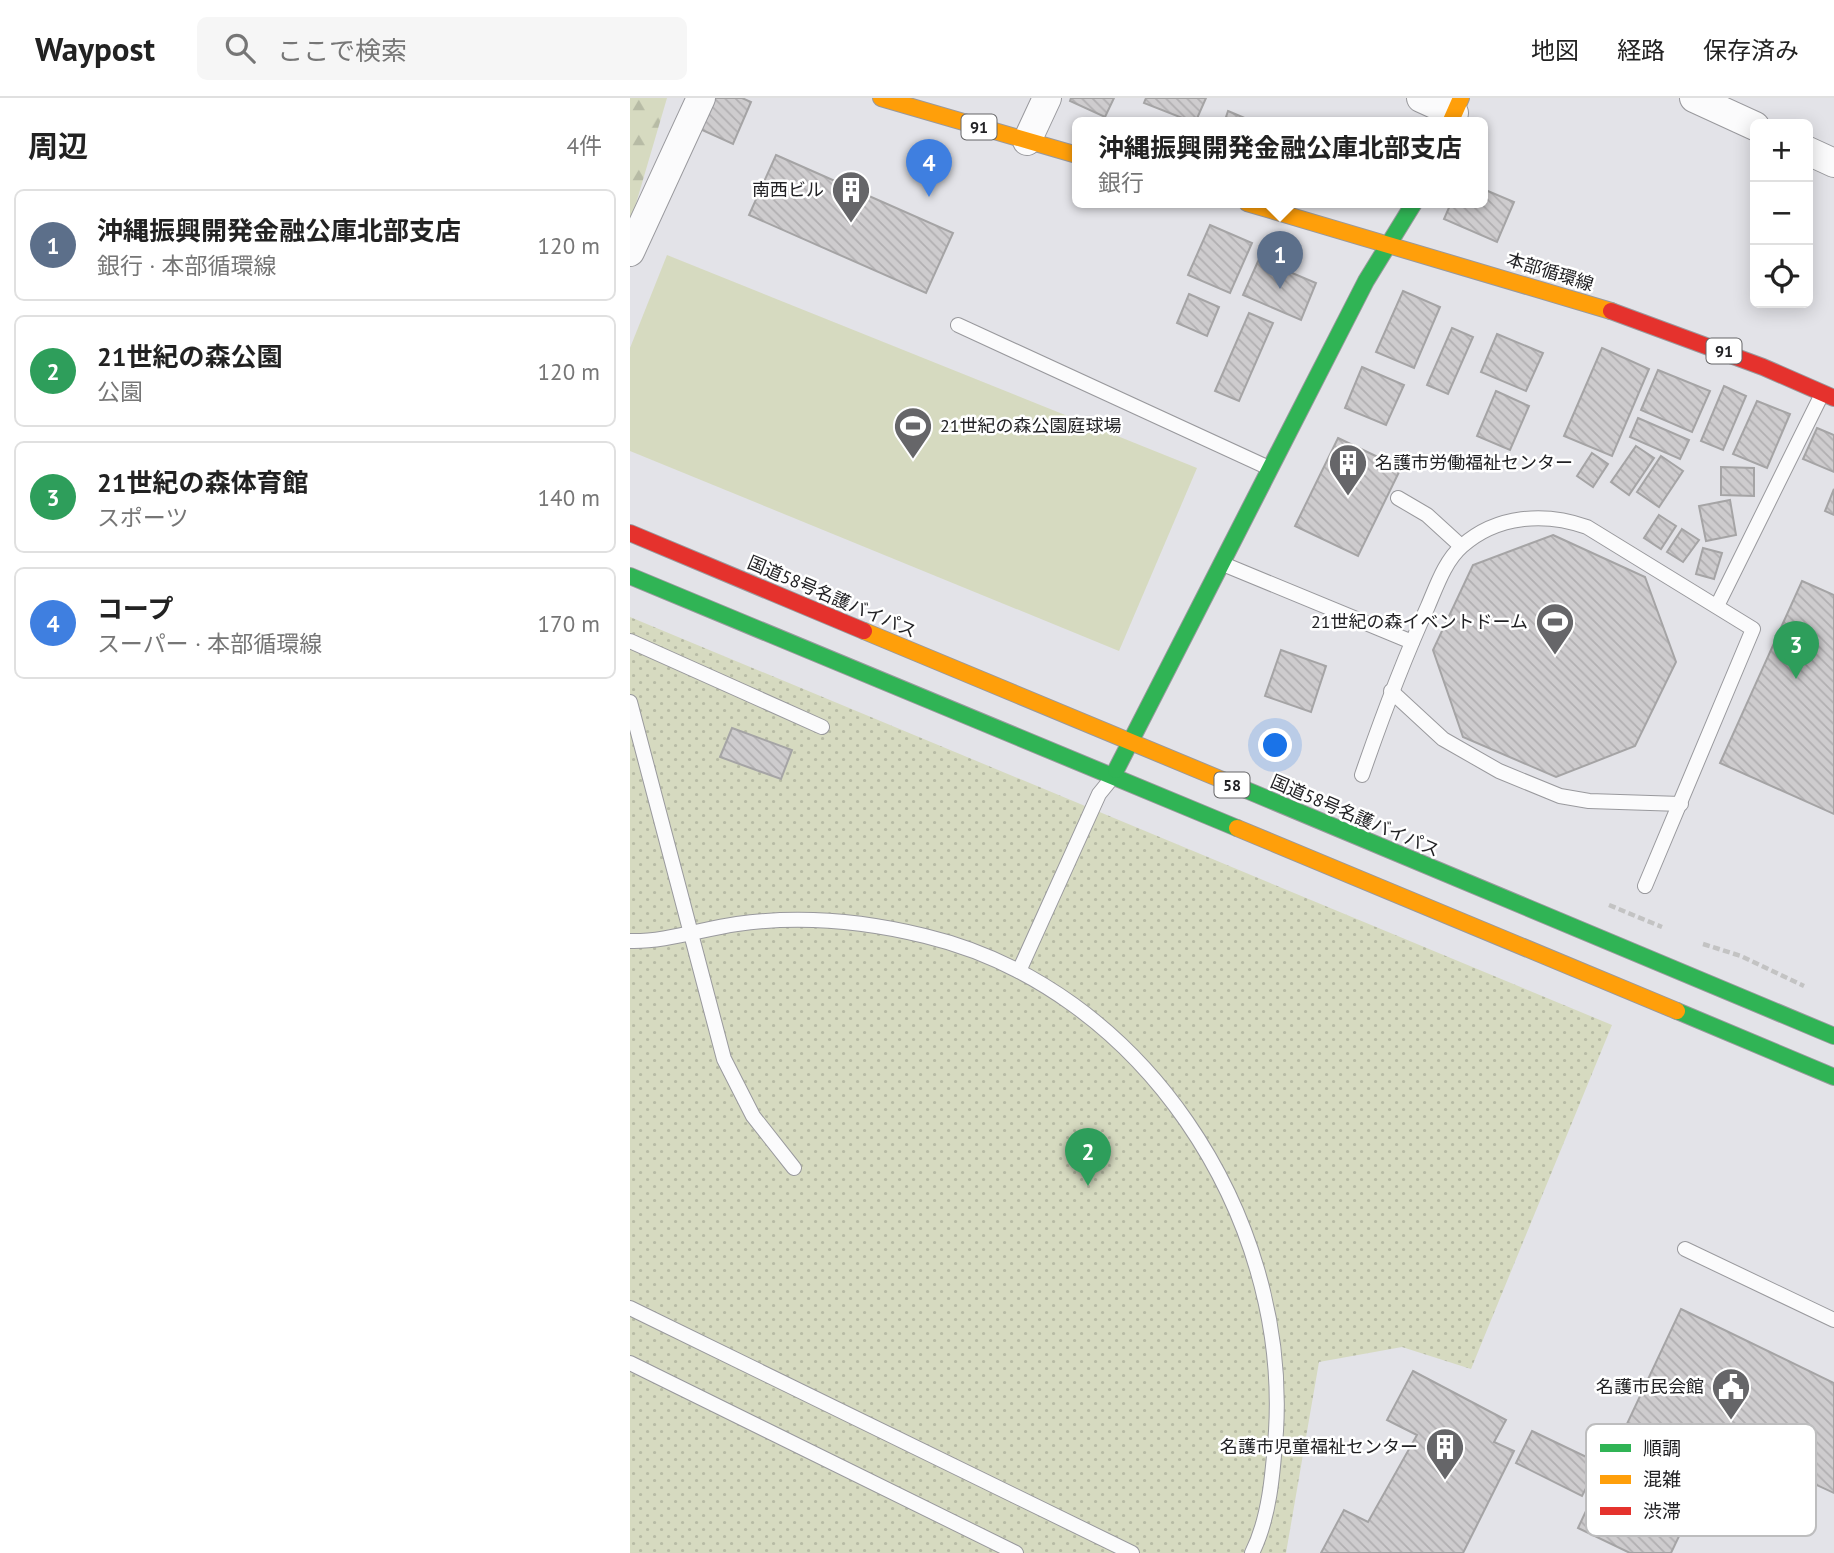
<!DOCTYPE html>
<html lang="ja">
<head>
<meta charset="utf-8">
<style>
  :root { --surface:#fff; --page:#f6f6f6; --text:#222; --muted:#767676; --line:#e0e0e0; --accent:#db2777 }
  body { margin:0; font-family:"PT Sans","Noto Sans JP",sans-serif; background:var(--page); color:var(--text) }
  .controls { position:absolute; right:21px; top:21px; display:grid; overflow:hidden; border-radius:10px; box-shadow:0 4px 18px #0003 }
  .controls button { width:63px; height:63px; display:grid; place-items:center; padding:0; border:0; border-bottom:2px solid var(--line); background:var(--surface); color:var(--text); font:35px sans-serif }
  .you { position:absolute; left:646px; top:648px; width:24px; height:24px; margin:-18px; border:5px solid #fff; border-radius:50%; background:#1a73e8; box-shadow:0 0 0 10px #1a73e833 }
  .badge { display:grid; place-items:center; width:46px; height:46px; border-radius:50%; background:var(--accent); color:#fff; font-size:23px; font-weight:700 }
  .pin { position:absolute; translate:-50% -58px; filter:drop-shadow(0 2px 4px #0008) }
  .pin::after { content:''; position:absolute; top:37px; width:24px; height:21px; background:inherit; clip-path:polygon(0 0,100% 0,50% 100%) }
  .popup { position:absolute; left:442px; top:19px; width:416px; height:91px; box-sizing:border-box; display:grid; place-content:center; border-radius:10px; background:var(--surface); filter:drop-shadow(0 2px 5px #0005); font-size:23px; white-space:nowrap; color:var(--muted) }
  .popup b { font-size:26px; color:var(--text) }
  .popup::after { content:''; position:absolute; left:50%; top:100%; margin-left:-14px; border:14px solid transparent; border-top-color:var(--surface) }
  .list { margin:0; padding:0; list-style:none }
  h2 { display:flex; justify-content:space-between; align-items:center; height:91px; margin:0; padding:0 28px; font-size:30px }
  h2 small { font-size:23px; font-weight:400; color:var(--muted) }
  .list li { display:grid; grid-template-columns:46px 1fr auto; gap:21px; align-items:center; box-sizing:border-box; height:112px; margin:0 14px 14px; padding:0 14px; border:2px solid var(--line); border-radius:10px }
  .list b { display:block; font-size:26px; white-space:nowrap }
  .list p { margin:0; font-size:23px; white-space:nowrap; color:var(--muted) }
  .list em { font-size:23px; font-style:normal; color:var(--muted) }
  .icon { flex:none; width:38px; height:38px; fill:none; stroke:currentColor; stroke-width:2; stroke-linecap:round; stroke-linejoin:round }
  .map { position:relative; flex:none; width:1204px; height:1455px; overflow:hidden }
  header { display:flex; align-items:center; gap:42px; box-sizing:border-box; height:98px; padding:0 35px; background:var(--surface); border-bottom:2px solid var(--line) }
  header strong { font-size:33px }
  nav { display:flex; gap:38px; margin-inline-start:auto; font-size:24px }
  .search { width:490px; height:63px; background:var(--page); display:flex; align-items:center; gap:18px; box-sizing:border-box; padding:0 24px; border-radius:10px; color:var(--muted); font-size:26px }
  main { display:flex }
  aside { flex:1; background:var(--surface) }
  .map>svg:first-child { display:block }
  .grass { fill:#d6dac0 }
  .forest { fill:url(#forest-firs) }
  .park { fill:url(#park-dots) }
  .building { fill:url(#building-back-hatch); stroke:#a5a4a5; stroke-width:2 }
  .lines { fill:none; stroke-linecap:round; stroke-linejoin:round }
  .lane-casing { stroke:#99999d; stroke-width:16 }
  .street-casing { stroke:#99999d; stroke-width:30 }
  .fast-casing { stroke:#99999d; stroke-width:18 }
  .slow-casing { stroke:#99999d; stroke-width:18 }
  .jam-casing { stroke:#99999d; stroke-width:18 }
  .path { stroke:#c3c3c3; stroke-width:4.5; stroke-dasharray:7 3.5; stroke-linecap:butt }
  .lane { stroke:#fbfbfc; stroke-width:14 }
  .street { stroke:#fbfbfc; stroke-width:28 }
  .fast { stroke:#30b455; stroke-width:16 }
  .slow { stroke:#ff9f0a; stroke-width:16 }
  .jam { stroke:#e5322d; stroke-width:16 }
  .labels { text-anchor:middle; stroke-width:5; stroke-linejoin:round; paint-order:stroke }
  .shield { fill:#fff; stroke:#646466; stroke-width:2 }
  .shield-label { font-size:16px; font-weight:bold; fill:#222225 }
  .poi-label { font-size:18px; fill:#222225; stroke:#fff; text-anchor:end }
  .street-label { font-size:18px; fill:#222225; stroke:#fff }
  .key { fill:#fff; stroke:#bdbdbe; stroke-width:2 }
  .key-label { font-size:19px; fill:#222225 }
</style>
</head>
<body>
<header>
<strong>Waypost</strong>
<div class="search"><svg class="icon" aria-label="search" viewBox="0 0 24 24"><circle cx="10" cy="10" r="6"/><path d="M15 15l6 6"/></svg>ここで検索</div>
<nav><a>地図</a><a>経路</a><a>保存済み</a></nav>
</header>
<main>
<aside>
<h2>周辺<small>4件</small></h2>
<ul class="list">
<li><span class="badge" style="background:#5c6f8a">1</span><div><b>沖縄振興開発金融公庫北部支店</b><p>銀行 · 本部循環線</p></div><em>120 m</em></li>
<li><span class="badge" style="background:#2e9e5b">2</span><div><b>21世紀の森公園</b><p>公園</p></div><em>120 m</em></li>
<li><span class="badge" style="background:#2e9e5b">3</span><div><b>21世紀の森体育館</b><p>スポーツ</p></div><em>140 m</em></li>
<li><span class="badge" style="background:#3f7fe0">4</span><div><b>コープ</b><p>スーパー · 本部循環線</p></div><em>170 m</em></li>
</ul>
</aside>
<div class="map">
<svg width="1204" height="1455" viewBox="0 0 1204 1455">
  <defs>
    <pattern id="forest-firs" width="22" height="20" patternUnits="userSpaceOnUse" patternTransform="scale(1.75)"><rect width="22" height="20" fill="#d6dac0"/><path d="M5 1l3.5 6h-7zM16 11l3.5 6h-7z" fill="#b7bba5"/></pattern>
    <pattern id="park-dots" width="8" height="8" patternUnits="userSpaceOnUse" patternTransform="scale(1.75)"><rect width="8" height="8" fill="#d6dac0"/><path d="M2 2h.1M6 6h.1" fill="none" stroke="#b7bba5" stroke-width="1.8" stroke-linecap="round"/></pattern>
    <pattern id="building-back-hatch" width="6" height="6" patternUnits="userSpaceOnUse" patternTransform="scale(1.75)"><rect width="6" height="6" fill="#ceccce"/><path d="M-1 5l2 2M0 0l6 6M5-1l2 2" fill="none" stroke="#b1afb1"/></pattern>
  </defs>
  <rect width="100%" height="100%" fill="#e3e3e8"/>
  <polygon class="grass" points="37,157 567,370 489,553 0,353 0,250"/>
  <polygon class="forest" points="0,0 37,0 0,126"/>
  <polygon class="park" points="0,519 982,927 841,1271 772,1249 689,1264 656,1455 0,1455"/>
  <g class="building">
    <polygon points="84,0 112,0 121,4 103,46 70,31"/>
    <polygon points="441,0 484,0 475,19 440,3"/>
    <polygon points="516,0 576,0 565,25 514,5"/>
    <polygon points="598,13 624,24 624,25 594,25"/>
    <polygon points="146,57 323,135 296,195 119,117"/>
    <polygon points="853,91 884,104 867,144 814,121 821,105 853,105"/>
    <polygon points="580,127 622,145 600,195 558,177"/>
    <polygon points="629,161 686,185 671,222 613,197"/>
    <polygon points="773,193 810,209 784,270 746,254"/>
    <polygon points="559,196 589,209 577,238 547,225"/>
    <polygon points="619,215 643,225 609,303 585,293"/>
    <polygon points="822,230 843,239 818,296 797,287"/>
    <polygon points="867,236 913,255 896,293 851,274"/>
    <polygon points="972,250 1019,271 982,358 934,338"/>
    <polygon points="732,269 774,287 756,327 715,310"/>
    <polygon points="1028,272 1080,293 1062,334 1011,312"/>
    <polygon points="1094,288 1116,298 1093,352 1071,343"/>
    <polygon points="866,293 899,308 880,352 847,338"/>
    <polygon points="1127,303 1160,316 1137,370 1103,356"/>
    <polygon points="1008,320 1059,342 1050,361 1000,339"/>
    <polygon points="1187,330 1204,337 1204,374 1173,361"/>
    <polygon points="708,340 771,370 728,458 665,428"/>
    <polygon points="1006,348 1024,360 999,397 981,384"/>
    <polygon points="962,355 978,366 963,389 947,378"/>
    <polygon points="1031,358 1053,373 1029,409 1007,394"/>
    <polygon points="1091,369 1124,370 1124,398 1091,397"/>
    <polygon points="1204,391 1204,417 1195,413"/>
    <polygon points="1100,402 1106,437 1076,443 1069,408"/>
    <polygon points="1029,417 1046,428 1031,451 1014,440"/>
    <polygon points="1052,431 1069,442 1053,464 1037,454"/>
    <polygon points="923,437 1015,479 1046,564 1005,648 926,679 833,639 803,552 843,467"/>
    <polygon points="1073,450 1092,455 1084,481 1066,476"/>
    <polygon points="1172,483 1204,497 1204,716 1090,665"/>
    <polygon points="651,552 696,568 681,614 635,598"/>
    <polygon points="102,630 162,652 151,681 90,659"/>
    <polygon points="1051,1211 1204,1285 1204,1395 1094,1344 1041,1455 1000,1455 948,1430"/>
    <polygon points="783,1273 876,1322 864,1344 884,1353 833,1455 691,1455 714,1412 738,1424 787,1337 757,1322"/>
    <polygon points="902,1333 969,1365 952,1398 886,1365"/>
  </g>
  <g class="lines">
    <g class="lane-casing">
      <g id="lane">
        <polyline points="328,227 639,370"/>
        <polyline points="768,400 797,417 831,448"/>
        <polyline points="593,466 782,544"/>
        <polyline points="1087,508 1192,296"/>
        <polyline points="0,543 192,629"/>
        <polyline points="761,593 813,641 869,673 930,698 959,703 1051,706"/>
        <polyline points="0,604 94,961 123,1018 164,1070"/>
        <path d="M732,677C752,619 773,563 798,508C807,487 815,463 832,448C867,417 915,414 957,429L1123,531L1015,788"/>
        <path d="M0,843C35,844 72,831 107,826C170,817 234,823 295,838C512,890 659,1116 646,1333C643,1373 640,1419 622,1455"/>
        <polyline points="389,873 469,696 482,680"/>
        <polyline points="1055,1151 1204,1222"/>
        <polyline points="0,1210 502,1455"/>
        <polyline points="0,1265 386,1455"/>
      </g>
    </g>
    <g class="street-casing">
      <g id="street">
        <polyline points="791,0 824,15"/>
        <polyline points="1064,0 1125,28"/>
        <polyline points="397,43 417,0"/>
        <polyline points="1178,53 1204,65"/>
        <polyline points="0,154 71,0"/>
      </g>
    </g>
    <g class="fast-casing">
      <g id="fast">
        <polyline points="0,478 607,730"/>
        <polyline points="486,672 736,183 784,105"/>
        <polyline points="602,686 1204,938"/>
        <polyline points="1047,913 1204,979"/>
      </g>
    </g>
    <g class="slow-casing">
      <g id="slow">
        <polyline points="251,0 447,57"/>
        <polyline points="820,25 831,0"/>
        <polyline points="617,105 981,213"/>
        <polyline points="234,533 602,686"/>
        <polyline points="607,730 1047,913"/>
      </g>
    </g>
    <g class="jam-casing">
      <g id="jam">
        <polyline points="981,213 1133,269 1204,300"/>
        <polyline points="0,435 234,533"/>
      </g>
    </g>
    <g class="path">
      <polyline points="979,807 1032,829"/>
      <polyline points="1073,846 1111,858 1174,888"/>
    </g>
    <use href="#lane" class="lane"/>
    <use href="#street" class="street"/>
    <use href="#fast" class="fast"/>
    <use href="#slow" class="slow"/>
    <use href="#jam" class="jam"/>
  </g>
  <defs>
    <g id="building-pin" transform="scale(2.0125)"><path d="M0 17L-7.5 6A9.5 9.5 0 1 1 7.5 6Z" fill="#666669" stroke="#fff"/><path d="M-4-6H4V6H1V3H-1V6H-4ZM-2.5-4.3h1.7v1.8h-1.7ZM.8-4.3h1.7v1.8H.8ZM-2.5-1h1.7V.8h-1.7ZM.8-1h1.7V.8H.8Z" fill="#fff"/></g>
    <g id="stadium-pin" transform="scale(2.0125)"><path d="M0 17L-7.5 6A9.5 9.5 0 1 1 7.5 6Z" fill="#666669" stroke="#fff"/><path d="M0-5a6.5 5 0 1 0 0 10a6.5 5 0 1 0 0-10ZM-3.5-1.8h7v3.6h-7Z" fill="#fff"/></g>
    <g id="civic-pin" transform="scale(2.0125)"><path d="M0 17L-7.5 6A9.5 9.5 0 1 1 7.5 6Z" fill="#666669" stroke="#fff"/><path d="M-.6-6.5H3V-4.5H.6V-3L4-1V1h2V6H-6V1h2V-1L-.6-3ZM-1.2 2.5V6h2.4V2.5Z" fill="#fff"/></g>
  </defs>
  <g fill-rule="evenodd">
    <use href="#building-pin" x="221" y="92"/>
    <use href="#stadium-pin" x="283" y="328"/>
    <use href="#building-pin" x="718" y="365"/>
    <use href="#stadium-pin" x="925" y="524"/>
    <use href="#civic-pin" x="1101" y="1289"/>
    <use href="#building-pin" x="815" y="1349"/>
  </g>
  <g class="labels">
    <g class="shield">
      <rect x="331.5" y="16.5" width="35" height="25" rx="5"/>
      <rect x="1076.5" y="240.5" width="35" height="25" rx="5"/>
      <rect x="584.5" y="674.5" width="35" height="25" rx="5"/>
    </g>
    <g class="shield-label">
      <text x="349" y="35">91</text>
      <text x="1094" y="259">91</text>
      <text x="602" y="693">58</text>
    </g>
    <g class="poi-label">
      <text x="194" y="98">南西ビル</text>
      <text x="310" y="334" text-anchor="start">21世紀の森公園庭球場</text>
      <text x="745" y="371" text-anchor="start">名護市労働福祉センター</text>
      <text x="898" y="530">21世紀の森イベントドーム</text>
      <text x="1074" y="1295">名護市民会館</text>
      <text x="788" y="1355">名護市児童福祉センター</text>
    </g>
    <g class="street-label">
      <text transform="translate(920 174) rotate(17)" y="6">本部循環線</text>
      <text transform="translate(202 499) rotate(23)" y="6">国道58号名護バイパス</text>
      <text transform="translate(725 718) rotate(23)" y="6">国道58号名護バイパス</text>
    </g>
  </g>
  <rect x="956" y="1326" width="230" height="112" rx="10" class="key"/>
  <rect x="970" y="1346" width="31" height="8" fill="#30b455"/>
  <rect x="970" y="1377" width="31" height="9" fill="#ff9f0a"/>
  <rect x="970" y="1409" width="31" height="8" fill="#e5322d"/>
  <g class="key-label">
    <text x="1013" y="1357">順調</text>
    <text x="1013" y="1388">混雑</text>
    <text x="1013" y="1420">渋滞</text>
  </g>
</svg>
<div class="controls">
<button>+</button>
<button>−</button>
<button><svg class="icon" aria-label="locate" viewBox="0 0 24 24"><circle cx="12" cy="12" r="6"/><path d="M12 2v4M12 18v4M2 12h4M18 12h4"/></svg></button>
</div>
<div class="you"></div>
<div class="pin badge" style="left:650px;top:191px;background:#5c6f8a">1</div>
<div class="popup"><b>沖縄振興開発金融公庫北部支店</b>銀行</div>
<div class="pin badge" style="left:458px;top:1088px;background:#2e9e5b">2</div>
<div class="pin badge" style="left:1166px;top:581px;background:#2e9e5b">3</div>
<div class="pin badge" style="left:299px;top:99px;background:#3f7fe0">4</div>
</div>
</main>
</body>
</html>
